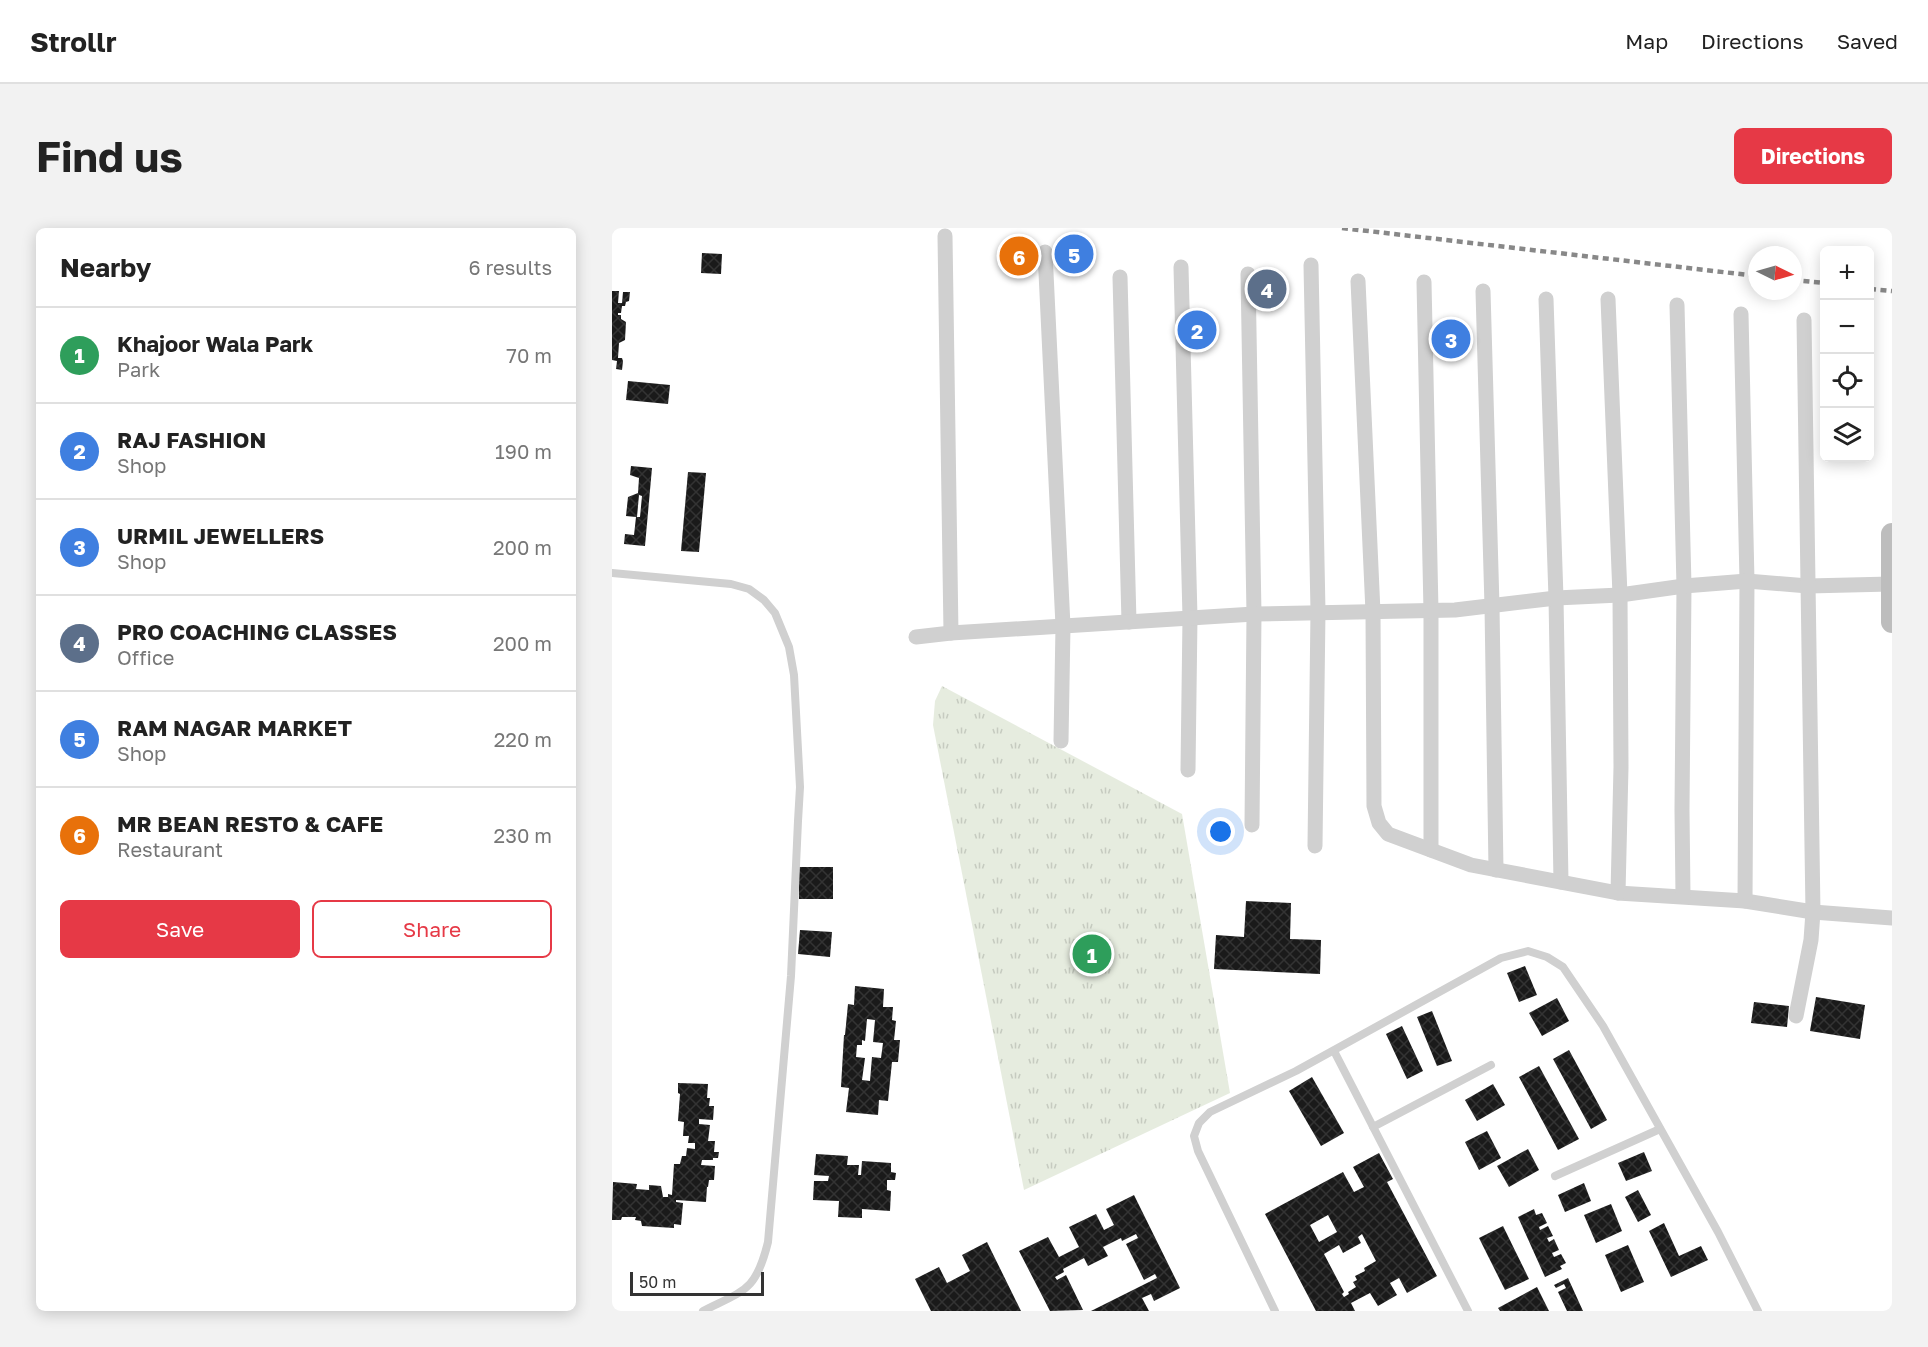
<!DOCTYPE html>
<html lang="en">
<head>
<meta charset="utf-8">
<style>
  :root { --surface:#fff; --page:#f2f2f2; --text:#222; --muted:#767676; --line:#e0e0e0; --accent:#e63946 }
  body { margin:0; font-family:"Golos Text",sans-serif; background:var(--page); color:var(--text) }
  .controls { position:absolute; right:18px; top:18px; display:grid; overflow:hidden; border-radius:9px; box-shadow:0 3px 15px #0003 }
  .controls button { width:54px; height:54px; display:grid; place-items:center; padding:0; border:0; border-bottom:2px solid var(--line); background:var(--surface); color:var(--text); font:30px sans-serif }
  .compass { position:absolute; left:1136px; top:18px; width:54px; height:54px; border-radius:50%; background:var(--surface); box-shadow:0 3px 15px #0003; rotate:95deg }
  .scale { position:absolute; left:18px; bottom:15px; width:134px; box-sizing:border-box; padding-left:6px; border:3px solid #333; border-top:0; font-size:16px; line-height:21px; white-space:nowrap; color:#333; -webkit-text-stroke:4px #fff; paint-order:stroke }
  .you { position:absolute; left:609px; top:604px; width:21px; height:21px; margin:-15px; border:4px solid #fff; border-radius:50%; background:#1a73e8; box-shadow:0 0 0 9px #1a73e833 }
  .badge { display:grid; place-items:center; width:39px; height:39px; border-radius:50%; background:var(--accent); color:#fff; font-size:20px; font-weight:700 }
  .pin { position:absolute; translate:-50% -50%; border:3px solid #fff; box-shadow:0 2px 6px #0006 }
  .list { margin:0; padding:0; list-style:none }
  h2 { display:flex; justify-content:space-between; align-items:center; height:78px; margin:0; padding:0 24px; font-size:26px }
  h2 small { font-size:20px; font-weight:400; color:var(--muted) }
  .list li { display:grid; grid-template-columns:39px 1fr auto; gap:18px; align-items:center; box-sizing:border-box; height:96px; padding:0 24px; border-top:2px solid var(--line) }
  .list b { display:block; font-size:22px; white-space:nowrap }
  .list p { margin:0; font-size:20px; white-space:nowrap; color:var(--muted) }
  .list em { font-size:20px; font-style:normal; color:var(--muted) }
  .actions { display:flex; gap:12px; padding:18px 24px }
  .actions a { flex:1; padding:14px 0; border:2px solid var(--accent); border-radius:9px; text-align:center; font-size:21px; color:var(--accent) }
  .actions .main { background:var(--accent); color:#fff }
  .icon { flex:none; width:33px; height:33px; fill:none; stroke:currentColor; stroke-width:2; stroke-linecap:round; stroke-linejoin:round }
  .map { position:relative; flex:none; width:1280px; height:1083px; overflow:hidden; border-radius:9px }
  header { display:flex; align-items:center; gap:36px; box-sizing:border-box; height:84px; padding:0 30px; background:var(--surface); border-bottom:2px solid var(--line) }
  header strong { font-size:28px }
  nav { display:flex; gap:33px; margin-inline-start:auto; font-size:21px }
  .intro { display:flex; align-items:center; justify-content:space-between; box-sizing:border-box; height:144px; padding:0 36px }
  h1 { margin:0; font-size:42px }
  .button { padding:15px 27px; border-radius:9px; background:var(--accent); color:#fff; font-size:21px; font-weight:700 }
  main { display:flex; gap:36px; padding:0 36px }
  aside { flex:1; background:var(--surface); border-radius:9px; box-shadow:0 3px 15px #0003 }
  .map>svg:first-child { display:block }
  .grass { fill:url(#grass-tufts) }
  .building { fill:url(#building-cross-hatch); fill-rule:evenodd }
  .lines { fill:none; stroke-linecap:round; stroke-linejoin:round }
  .lane { stroke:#d0d0d0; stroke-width:8 }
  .street { stroke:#d0d0d0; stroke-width:15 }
  .secondary { stroke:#bdbdbd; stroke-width:22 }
  .rail { stroke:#888; stroke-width:4.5; stroke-dasharray:6 4.5; stroke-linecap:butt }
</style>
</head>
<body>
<header>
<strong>Strollr</strong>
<nav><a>Map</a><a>Directions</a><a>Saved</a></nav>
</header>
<div class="intro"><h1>Find us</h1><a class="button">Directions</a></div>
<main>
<aside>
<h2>Nearby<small>6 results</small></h2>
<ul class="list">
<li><span class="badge" style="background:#2e9e5b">1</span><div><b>Khajoor Wala Park</b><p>Park</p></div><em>70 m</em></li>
<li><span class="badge" style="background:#3f7fe0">2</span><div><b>RAJ FASHION</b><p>Shop</p></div><em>190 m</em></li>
<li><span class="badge" style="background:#3f7fe0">3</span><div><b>URMIL JEWELLERS</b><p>Shop</p></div><em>200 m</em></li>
<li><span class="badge" style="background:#5c6f8a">4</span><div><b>PRO COACHING CLASSES</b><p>Office</p></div><em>200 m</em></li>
<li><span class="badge" style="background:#3f7fe0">5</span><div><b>RAM NAGAR MARKET</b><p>Shop</p></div><em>220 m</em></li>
<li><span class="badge" style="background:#e8710a">6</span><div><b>MR BEAN RESTO &amp; CAFE</b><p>Restaurant</p></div><em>230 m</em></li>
</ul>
<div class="actions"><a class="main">Save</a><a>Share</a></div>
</aside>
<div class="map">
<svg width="1280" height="1083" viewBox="0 0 1280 1083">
  <defs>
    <pattern id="grass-tufts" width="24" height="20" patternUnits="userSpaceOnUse" patternTransform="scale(1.5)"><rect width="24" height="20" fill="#e6ecdf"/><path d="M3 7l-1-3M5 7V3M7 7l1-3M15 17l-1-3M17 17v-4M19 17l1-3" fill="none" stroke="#c6cbc0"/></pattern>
    <pattern id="building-cross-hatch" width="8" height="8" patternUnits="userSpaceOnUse" patternTransform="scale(1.5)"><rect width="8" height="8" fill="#1a1a1a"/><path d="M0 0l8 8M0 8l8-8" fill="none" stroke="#333"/></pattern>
  </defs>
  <rect width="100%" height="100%" fill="#fff"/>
  <polygon class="grass" points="330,458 570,586 618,865 412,962 321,497 323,473"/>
  <g class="building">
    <polygon points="90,25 110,26 109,46 89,45"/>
    <polygon points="0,63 7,63 6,75 10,75 11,64 18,64 17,73 14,74 13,78 10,78 9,85 6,85 6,87 9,87 9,91 14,94 13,112 7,115 6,130 10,130 11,133 10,142 4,141 5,133 0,132"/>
    <polygon points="16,153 58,157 56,176 14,172"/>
    <path d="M19,238L40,240L33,318L12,316L13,306L22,307L24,289L14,288L16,269L26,265L27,250L18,247ZM27,267L30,268L28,289H25Z"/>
    <polygon points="76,244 94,245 87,324 69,323"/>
    <rect x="187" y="639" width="34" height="32"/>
    <polygon points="634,673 679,675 678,711 709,712 708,746 602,741 604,707 632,709"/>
    <polygon points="188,702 220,704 218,729 186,726"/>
    <polygon points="913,738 925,767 907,774 895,745"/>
    <path d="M243,758L272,761L271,779H281L280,792L284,793L282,812H288L286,834H280L276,873L267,872L266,887L234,884L237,860L229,859L232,807H233L236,776L242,777ZM255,791L263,792L261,814L271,815L269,830L260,829L258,853L250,852L253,830L244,829L245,817H250V812L253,813Z"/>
    <polygon points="1204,769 1253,777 1248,811 1198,803"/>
    <polygon points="945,770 957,793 930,808 917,785"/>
    <polygon points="1142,774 1177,778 1175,799 1139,795"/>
    <polygon points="820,783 840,833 825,838 805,789"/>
    <polygon points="790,798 811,843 795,851 774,806"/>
    <polygon points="957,822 995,892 979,901 941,831"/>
    <polygon points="927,838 967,911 946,922 907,849"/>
    <polygon points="700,849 732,905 709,918 677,863"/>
    <polygon points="66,855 96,856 95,870 98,870 97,878 102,878 101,892 87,891 87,896 98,897 96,913 103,913 102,924 107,924 106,930 101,930 101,932 90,932 89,937 103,938 102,952 97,952 96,959 95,959 94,974 64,972 64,974 71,975 69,997 62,996 62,1000 30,998 29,993 23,992 24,989 10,989 9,992 0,992 1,954 25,956 24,961 37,962 37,957 49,958 51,969 56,969 56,966 60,967 62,936 68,936 70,928 74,928 75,920 83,921 83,915 76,915 77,908 71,908 72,894 66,893 68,866 66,865"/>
    <polygon points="881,856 893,877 865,893 853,872"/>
    <polygon points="875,903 889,930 867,942 853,914"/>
    <polygon points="916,921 927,942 897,959 885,938"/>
    <polygon points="1032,924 1040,943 1014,953 1006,935"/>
    <path d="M767,925L781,951L775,954L825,1048L795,1065L787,1050L778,1055L785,1067L766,1078L758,1065L739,1075L743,1083H704L653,986L731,944L742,964L752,959L741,939ZM716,987L725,1004L707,1014L698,997ZM750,1006L764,1033L752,1040L753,1043L743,1048L745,1052L741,1054L744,1059L736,1064L737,1066L732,1069L730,1066L732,1064L712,1026L727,1017L731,1025L749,1015L746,1009Z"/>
    <polygon points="204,926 236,928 235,937 247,937 246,947 249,947 250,933 279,935 279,944 284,945 283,952 275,952 275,962 279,963 278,983 250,981 250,990 226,989 227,973 201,972 202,953 216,953 217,948 202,947"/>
    <polygon points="972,955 979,973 953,984 946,967"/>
    <polygon points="1026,962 1039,987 1026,994 1013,969"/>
    <polygon points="522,967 568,1060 542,1073 539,1066 530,1070 537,1083 479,1083 545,1050 543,1046 532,1052 514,1016 526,1010 524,1006 510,1013 509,1010 491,1019 496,1028 476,1038 472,1030 451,1041 452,1044 443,1049 445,1052 454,1047 471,1082 438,1083 407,1023 436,1009 447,1029 467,1019 457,999 484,986 492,1002 502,997 494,981"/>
    <polygon points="999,976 1010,1003 984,1015 972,987"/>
    <polygon points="922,981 924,987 930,985 935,995 927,999 928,1002 936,998 941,1008 935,1010 937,1014 942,1011 947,1022 940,1025 942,1029 949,1026 954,1035 948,1038 950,1041 933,1049 906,989"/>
    <polygon points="1052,995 1067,1028 1089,1018 1096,1032 1059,1049 1037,1003"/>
    <polygon points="891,998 917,1051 893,1062 867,1010"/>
    <polygon points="375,1014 409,1083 319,1083 303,1051 327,1039 335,1055 358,1043 350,1027"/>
    <polygon points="1016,1017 1032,1054 1009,1064 993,1027"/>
    <polygon points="956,1050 971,1083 955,1083 946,1064 954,1060 952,1056 944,1060 942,1057"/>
    <polygon points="925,1059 937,1083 888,1083 886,1080"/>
  </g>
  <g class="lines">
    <g class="lane">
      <path d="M0,345L119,356L137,361L152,372L163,385L177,419L182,447L188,559L186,593L179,748L156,1014C144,1063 133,1062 91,1083"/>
      <polyline points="722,823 856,1083"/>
      <polyline points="761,899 879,837"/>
      <polyline points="943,948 1048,901"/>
      <polyline points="663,1083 586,923 582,908 587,895 598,884 684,843 889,730 916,723 935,729 951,739 991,798 1106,1004 1146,1083"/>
    </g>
    <g class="street">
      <polyline points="333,8 339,405"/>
      <polyline points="433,24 451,398 449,513"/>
      <polyline points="699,37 706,383 703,618"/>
      <polyline points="569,39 578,389 576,542"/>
      <polyline points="636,46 642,386 640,597"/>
      <polyline points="508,49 517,394"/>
      <polyline points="746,53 761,384 762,578 767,595 776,606 859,637 1006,665 1133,673 1201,684 1280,690"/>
      <polyline points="812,54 819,383 819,622"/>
      <polyline points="871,63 880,378 884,642"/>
      <polyline points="934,71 944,370 949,654"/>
      <polyline points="996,71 1008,367 1009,539 1006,665"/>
      <polyline points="1065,77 1072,358 1070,582 1071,668"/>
      <polyline points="1129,86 1135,353 1133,673"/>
      <polyline points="304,409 339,405 642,386 843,382 944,370 1008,367 1072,358 1135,353 1196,358 1279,356"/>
      <polyline points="1184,788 1199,712 1201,684 1192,92"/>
    </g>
    <polyline class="secondary" points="1280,306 1280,394"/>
    <g class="rail">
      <polyline points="730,0 1145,48"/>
      <polyline points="1181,52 1212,55"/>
      <polyline points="1258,61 1280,63"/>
    </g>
  </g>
</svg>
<div class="controls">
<button>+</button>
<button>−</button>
<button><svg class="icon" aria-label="locate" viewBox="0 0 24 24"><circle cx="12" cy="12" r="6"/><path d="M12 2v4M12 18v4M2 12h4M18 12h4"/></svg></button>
<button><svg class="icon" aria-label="layers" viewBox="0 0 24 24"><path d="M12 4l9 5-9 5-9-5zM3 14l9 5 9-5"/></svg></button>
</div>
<svg class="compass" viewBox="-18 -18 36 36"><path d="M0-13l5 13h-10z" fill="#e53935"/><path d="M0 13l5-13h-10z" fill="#767676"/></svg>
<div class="scale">50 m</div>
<div class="you"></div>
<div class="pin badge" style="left:480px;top:726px;background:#2e9e5b">1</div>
<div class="pin badge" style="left:585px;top:102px;background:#3f7fe0">2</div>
<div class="pin badge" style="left:839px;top:111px;background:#3f7fe0">3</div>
<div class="pin badge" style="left:655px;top:61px;background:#5c6f8a">4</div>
<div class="pin badge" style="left:462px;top:26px;background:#3f7fe0">5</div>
<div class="pin badge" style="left:407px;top:28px;background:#e8710a">6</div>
</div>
</main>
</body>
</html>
